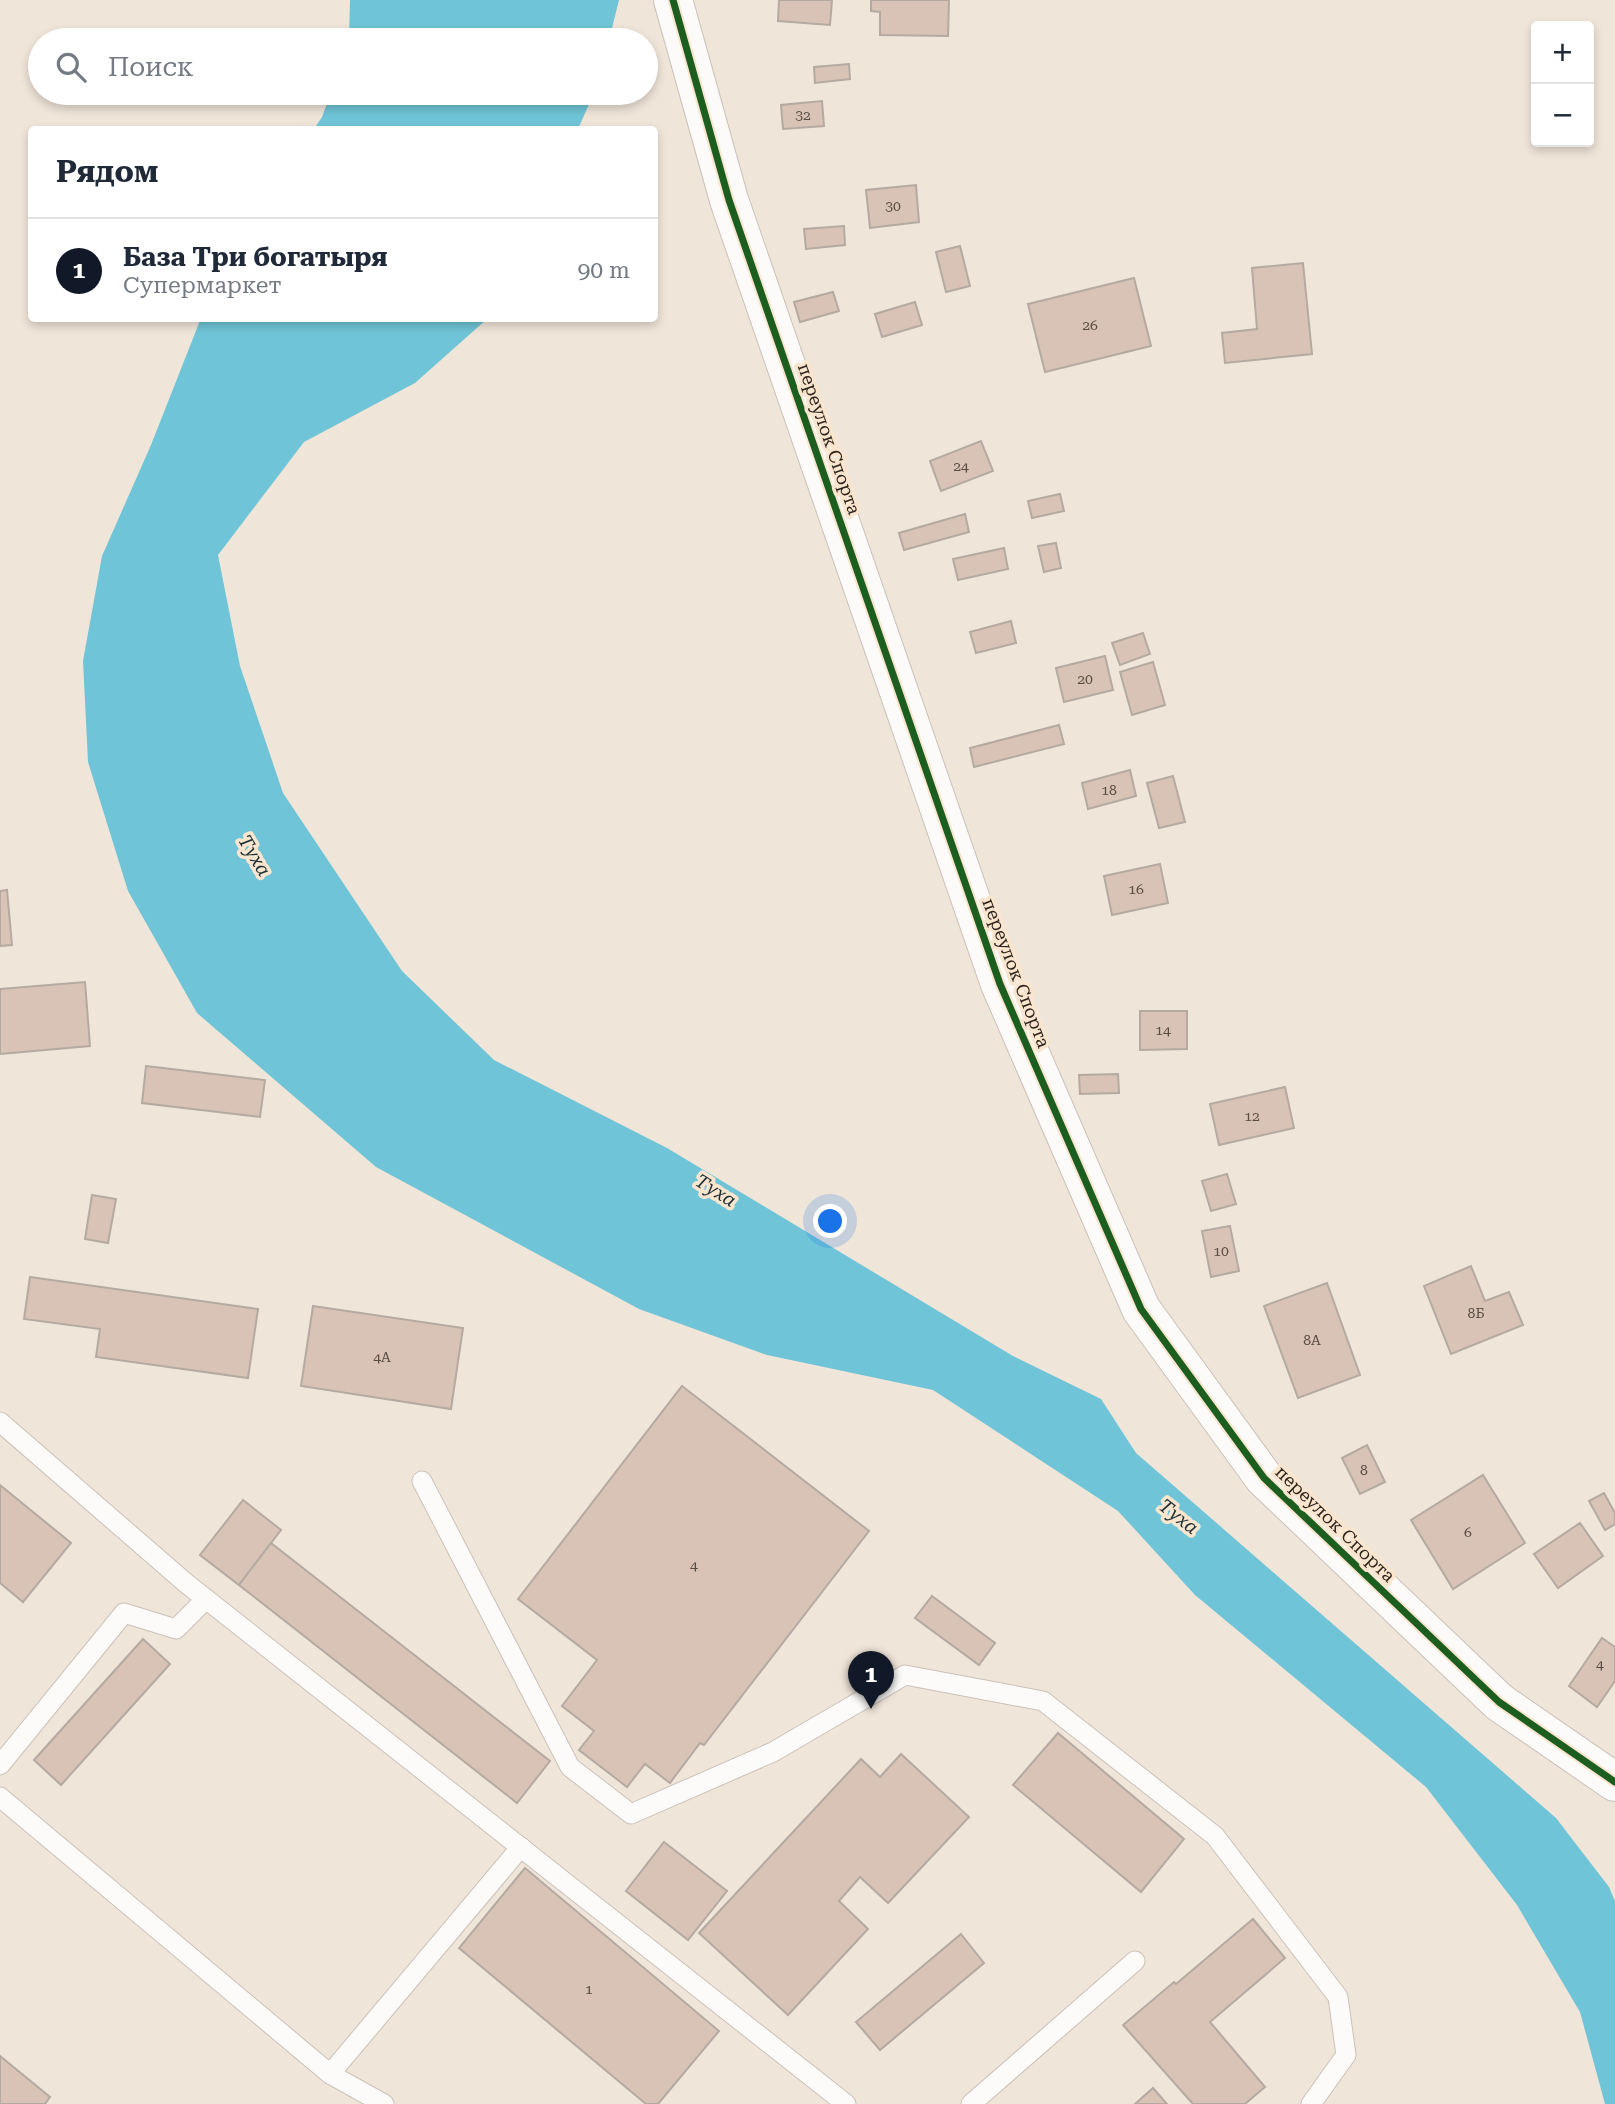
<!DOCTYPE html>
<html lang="ru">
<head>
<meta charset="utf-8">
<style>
  :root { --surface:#fff; --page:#f6f6f7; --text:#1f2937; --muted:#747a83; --line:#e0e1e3; --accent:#111827 }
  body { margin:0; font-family:"Roboto Serif",serif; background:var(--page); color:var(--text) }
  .controls { position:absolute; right:21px; top:21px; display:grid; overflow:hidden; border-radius:7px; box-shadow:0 4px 10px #0003 }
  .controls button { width:63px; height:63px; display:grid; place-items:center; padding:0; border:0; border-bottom:2px solid var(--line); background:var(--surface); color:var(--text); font:35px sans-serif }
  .you { position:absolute; left:831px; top:1222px; width:24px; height:24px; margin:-18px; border:5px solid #fff; border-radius:50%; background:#1a73e8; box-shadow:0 0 0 10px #1a73e833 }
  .badge { display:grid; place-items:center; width:46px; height:46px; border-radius:50%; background:var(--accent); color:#fff; font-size:23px; font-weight:700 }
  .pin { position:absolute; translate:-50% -58px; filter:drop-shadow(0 2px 4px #0008) }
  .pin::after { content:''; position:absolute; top:37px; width:24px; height:21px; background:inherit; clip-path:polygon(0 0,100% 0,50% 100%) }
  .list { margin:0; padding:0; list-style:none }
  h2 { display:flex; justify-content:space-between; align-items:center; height:91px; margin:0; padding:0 28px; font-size:30px }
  h2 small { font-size:23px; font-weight:400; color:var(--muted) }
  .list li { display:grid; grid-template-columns:46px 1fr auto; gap:21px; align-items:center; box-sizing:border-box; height:105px; padding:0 28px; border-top:2px solid var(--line) }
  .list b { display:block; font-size:26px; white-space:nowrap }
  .list p { margin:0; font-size:23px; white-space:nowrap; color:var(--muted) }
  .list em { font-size:23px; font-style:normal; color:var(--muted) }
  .icon { flex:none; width:38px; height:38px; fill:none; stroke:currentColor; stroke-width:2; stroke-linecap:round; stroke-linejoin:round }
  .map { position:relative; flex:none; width:1615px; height:2104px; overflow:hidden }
  .search { position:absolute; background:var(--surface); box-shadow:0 4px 10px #0003; left:28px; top:28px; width:630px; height:77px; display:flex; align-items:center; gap:18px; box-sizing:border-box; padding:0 24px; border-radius:38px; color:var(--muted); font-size:26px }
  .panel { position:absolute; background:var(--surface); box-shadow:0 4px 10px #0003; left:28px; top:126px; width:630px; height:196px; border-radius:7px }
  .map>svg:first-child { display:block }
  .water { fill:#6fc5d7 }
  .building { fill:#d9c3b6; stroke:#b4aaa1; stroke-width:2 }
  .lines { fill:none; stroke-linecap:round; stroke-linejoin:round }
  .lane-casing { stroke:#cac1b9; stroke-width:21 }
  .street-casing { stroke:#cac1b9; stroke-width:40 }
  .lane { stroke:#fdfbf9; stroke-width:19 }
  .street { stroke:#fdfbf9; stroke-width:38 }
  .cycleway-casing { stroke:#fae5cf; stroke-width:11 }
  .cycleway { stroke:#1b5e20; stroke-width:7 }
  .labels { text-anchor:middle; stroke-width:7; stroke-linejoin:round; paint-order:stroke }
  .number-label { font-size:14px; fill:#584c43 }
  .street-label { font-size:18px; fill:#2d251d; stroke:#fae5cf }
  .water-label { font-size:19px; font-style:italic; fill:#1b3036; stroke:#fae5cf }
</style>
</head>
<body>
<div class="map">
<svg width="1615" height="2104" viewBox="0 0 1615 2104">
  <rect width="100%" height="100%" fill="#f0e5d9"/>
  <g class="water">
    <polygon points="350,0 619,0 609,40 349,40"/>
    <polygon points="331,93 594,93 578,129 314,129 322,117"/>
    <polygon points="201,318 487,319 415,383 304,442 218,555 240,666 283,793 402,971 494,1060 667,1148 1013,1356 1101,1399 1136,1453 1556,1818 1609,1887 1615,1901 1615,2104 1605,2104 1580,2012 1517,1905 1426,1787 1195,1595 1118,1511 933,1390 767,1355 639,1309 376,1167 197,1013 128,891 88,762 83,661 102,556 151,445"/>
  </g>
  <g class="building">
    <polygon points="779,0 832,0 830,25 778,21"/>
    <polygon points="871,0 949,0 948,36 880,35 880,12 871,11"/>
    <polygon points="849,64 850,79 815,83 814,67"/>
    <polygon points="822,101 824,126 783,129 781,105"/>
    <polygon points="916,185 919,222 870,228 866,190"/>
    <polygon points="844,226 845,245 806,249 804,229"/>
    <polygon points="960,246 970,286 946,292 936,252"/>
    <polygon points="1303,263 1312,354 1225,363 1222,333 1257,329 1252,268"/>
    <polygon points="1134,278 1151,346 1045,372 1028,304"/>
    <polygon points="833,292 839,311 800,322 794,302"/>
    <polygon points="915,302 922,325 882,337 875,314"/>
    <polygon points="981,441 993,471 941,491 930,461"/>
    <polygon points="1060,494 1064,511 1032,518 1028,501"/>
    <polygon points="965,514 969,532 904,550 899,533"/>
    <polygon points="1056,543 1061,568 1044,572 1038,546"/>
    <polygon points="1004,548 1008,569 958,580 953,559"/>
    <polygon points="1011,621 1016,643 976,653 970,632"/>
    <polygon points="1143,633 1150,654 1120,665 1112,643"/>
    <polygon points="1105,656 1113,690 1064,702 1056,668"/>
    <polygon points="1153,662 1165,705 1132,715 1120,672"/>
    <polygon points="1059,725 1064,744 974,767 970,748"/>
    <polygon points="1130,770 1136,796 1088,809 1082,783"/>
    <polygon points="1173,776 1185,822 1159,828 1147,783"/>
    <polygon points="1160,864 1168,903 1112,915 1104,876"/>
    <polygon points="7,890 12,945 0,946 0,891"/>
    <polygon points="85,982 90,1046 0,1054 0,989"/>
    <polygon points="1140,1011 1187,1011 1187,1049 1140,1050"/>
    <polygon points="146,1066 265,1080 260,1117 142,1103"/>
    <polygon points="1118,1074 1119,1093 1080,1094 1079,1075"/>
    <polygon points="1285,1087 1294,1128 1219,1145 1210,1104"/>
    <polygon points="1227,1174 1236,1204 1211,1211 1202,1181"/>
    <polygon points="92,1195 116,1199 108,1243 85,1239"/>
    <polygon points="1230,1226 1239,1271 1211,1277 1202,1231"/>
    <polygon points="1471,1266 1485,1301 1509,1292 1523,1325 1451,1354 1424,1286"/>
    <polygon points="30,1277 258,1309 248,1378 96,1357 100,1329 24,1319"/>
    <polygon points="1327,1283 1360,1375 1298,1398 1264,1306"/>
    <polygon points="313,1306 463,1328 451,1409 301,1386"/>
    <polygon points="682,1386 869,1531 704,1745 700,1743 670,1783 645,1764 627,1787 579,1750 594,1731 562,1706 597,1660 518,1599"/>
    <polygon points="1367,1445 1385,1482 1360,1494 1342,1458"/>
    <polygon points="1483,1475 1525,1543 1453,1589 1411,1520"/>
    <polygon points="0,1485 71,1543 23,1602 0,1583"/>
    <polygon points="1604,1493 1615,1513 1615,1524 1605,1530 1589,1501"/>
    <polygon points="243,1500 281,1530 239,1585 200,1555"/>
    <polygon points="1580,1523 1603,1556 1558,1588 1534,1554"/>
    <polygon points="271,1543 550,1761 517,1803 239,1585"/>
    <polygon points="932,1596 995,1643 979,1665 915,1618"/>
    <polygon points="1602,1638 1615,1647 1615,1681 1597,1707 1569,1686"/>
    <polygon points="143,1639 170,1664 61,1785 34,1760"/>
    <polygon points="1058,1733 1184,1839 1141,1892 1013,1785"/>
    <polygon points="901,1754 969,1817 888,1903 860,1877 839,1901 868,1929 788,2015 699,1933 861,1759 880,1777"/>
    <polygon points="664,1842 727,1891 688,1940 626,1891"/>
    <polygon points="525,1868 719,2031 658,2104 646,2104 459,1948"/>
    <polygon points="1253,1919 1285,1958 1210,2022 1265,2087 1245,2104 1193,2104 1123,2025 1174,1982 1176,1984"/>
    <polygon points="961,1934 984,1963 880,2050 856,2022"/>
    <polygon points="0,2056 50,2097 45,2104 0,2104"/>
    <polygon points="1153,2088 1167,2104 1135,2104"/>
  </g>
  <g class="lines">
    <g class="lane-casing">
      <g id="lane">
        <polyline points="0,1422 187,1584 846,2104"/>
        <polyline points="422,1481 570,1767 631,1814 773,1752 905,1675 1043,1701 1215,1836 1338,1997 1346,2055 1311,2104"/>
        <polyline points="0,1765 124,1613 176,1629 206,1599"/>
        <polyline points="0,1797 330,2074 384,2104"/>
        <polyline points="330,2074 521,1847"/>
        <polyline points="971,2104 1135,1961"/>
      </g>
    </g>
    <g class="street-casing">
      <polyline id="street" points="673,0 729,200 1000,984 1141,1309 1264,1478 1499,1702 1615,1782"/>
    </g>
    <use href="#lane" class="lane"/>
    <use href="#street" class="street"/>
    <g class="cycleway-casing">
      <polyline id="cycleway" points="673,0 729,200 1000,984 1141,1309 1264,1478 1499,1702 1615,1782"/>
    </g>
    <use href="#cycleway" class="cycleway"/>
  </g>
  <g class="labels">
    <g class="number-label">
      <text x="803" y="120">32</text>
      <text x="893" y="211">30</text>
      <text x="1090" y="330">26</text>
      <text x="961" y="471">24</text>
      <text x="1085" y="684">20</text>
      <text x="1109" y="795">18</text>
      <text x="1136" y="894">16</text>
      <text x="1163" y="1035">14</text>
      <text x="1252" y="1121">12</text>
      <text x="1221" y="1256">10</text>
      <text x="1476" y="1318">8Б</text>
      <text x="1312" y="1345">8А</text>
      <text x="382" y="1362">4А</text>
      <text x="1364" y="1475">8</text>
      <text x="1468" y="1537">6</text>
      <text x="694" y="1570">4</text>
      <text x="1600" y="1669">4</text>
      <text x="589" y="1994">1</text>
    </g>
    <g class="street-label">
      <text transform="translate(829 439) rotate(71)" y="6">переулок Спорта</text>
      <text transform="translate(1016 973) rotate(69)" y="6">переулок Спорта</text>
      <text transform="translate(1335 1524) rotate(44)" y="6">переулок Спорта</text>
    </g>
    <g class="water-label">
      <text transform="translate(255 855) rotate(59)" y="7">Туха</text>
      <text transform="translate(716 1190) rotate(32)" y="7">Туха</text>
      <text transform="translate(1179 1516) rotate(38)" y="7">Туха</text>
    </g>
  </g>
</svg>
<div class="controls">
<button>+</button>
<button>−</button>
</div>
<div class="you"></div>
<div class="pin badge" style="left:871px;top:1709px">1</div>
<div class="search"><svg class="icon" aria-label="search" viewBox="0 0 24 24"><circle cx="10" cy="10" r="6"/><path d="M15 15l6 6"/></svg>Поиск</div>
<section class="panel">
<h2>Рядом<small></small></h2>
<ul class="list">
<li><span class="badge">1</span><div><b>База Три богатыря</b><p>Супермаркет</p></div><em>90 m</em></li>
</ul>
</section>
</div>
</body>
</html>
